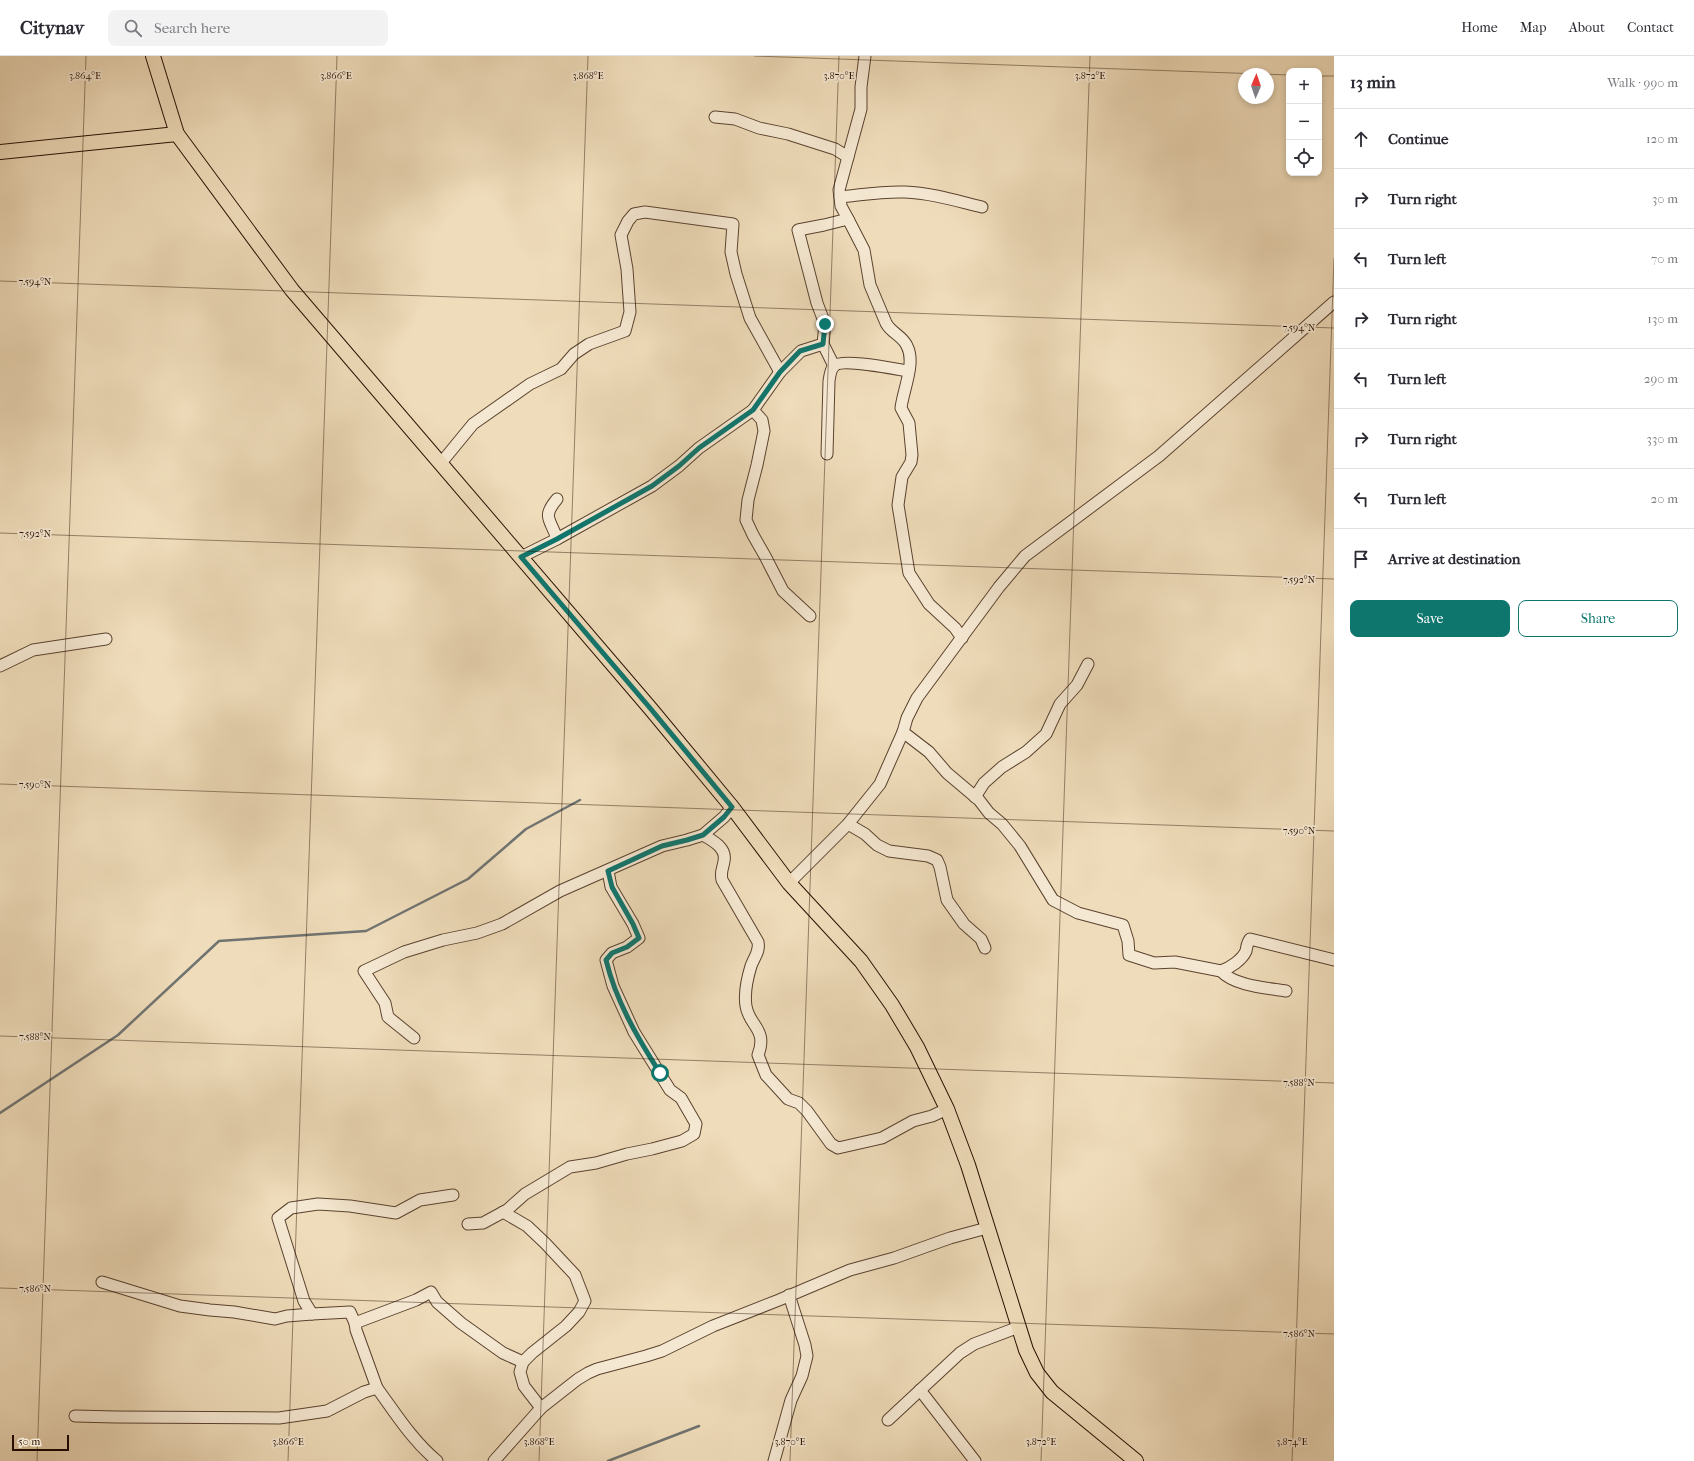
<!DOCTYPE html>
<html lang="en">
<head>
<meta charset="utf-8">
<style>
  :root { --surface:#fff; --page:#f2f2f3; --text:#2b2b33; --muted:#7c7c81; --line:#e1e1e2; --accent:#0f766e }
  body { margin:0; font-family:"IM FELL French Canon",serif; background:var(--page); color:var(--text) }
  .controls { position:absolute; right:12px; top:12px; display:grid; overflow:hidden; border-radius:8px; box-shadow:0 2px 6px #0003 }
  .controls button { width:36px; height:36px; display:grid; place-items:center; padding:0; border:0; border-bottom:1px solid var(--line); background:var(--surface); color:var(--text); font:20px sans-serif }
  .compass { position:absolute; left:1238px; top:12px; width:36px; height:36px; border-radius:50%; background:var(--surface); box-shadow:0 2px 6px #0003; rotate:2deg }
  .scale { position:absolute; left:12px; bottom:10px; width:57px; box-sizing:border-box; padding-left:4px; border:2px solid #290f00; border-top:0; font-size:11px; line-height:14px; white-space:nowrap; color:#290f00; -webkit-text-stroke:3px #f5e8d2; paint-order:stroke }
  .stop { position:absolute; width:12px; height:12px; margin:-9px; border:3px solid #0f766e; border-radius:50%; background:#fff }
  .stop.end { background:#0f766e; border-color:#fff; box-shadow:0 1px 4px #0008 }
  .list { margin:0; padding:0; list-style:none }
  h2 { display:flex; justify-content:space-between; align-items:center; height:52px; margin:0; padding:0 16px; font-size:17px }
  h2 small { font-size:13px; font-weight:400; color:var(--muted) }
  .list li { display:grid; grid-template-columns:26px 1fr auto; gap:12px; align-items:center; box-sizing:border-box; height:60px; padding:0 16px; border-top:1px solid var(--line) }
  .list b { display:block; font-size:15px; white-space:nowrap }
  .list em { font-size:13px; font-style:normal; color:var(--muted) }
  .actions { display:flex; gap:8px; padding:12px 16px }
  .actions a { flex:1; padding:9px 0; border:1px solid var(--accent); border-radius:8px; text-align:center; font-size:14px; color:var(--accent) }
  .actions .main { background:var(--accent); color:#fff }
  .icon { flex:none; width:22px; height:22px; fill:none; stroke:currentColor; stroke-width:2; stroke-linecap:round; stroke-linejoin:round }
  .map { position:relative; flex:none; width:1334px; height:1405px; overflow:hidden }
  header { display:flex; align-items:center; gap:24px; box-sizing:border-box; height:56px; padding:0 20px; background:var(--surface); border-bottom:1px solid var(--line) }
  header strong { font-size:19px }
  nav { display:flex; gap:22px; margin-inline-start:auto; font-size:14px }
  .search { width:280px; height:36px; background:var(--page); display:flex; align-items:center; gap:10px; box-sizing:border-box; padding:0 14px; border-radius:8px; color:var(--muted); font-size:15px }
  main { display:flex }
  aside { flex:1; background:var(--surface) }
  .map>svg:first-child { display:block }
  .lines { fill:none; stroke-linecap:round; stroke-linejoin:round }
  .stream { stroke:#707471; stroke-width:2.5 }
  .minor-casing { stroke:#5a422e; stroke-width:13 }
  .major-casing { stroke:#290f00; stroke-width:16 }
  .minor { stroke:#f5e8d2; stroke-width:11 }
  .major { stroke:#efdcba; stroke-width:14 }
  .route { stroke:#0f766e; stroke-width:5 }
  .ticks { fill:none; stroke:#290f00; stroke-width:1; stroke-opacity:0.45 }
  .ticks-label { font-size:10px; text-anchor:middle; fill:#290f00; stroke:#f5e8d2; stroke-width:3.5; stroke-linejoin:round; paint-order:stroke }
</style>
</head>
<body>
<header>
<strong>Citynav</strong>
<div class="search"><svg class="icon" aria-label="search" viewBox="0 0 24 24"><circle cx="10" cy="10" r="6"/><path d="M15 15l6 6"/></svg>Search here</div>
<nav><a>Home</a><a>Map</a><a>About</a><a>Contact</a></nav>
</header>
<main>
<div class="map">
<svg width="1334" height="1405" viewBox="0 0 1334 1405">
  <rect width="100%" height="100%" fill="#efdcba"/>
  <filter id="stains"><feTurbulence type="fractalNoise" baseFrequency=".005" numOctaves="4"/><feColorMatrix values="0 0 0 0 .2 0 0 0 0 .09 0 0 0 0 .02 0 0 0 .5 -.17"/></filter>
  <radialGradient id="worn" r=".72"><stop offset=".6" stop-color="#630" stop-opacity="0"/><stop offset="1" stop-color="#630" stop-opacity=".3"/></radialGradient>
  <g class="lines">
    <g class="stream">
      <polyline points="0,1057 118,979 219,885 366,875 468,823 526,773 580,744"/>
      <polyline points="608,1405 699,1370"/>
    </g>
    <g class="minor-casing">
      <g id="minor">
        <polyline points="715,61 735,63 759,72 788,78 835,93 848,101"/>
        <path d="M840,141C861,139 884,135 905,136C931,137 957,145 982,151"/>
        <path d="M848,163L864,194L870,229L886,267C891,277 903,280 907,290C916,307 903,334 901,352L909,367L912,399L911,406L902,421L898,449L909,517L929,548L955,572L962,582"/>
        <polyline points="823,288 834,310"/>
        <polyline points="753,354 780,316 801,295 823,288 825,268 817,247 798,174 824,169 848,163 841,150 839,134 861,53 861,31 865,0"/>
        <path d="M827,398L829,325C830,320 830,314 834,310C842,302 895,313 908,315"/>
        <polyline points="441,407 473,368 530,328 561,313 574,298 589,288 625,275 630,256 627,213 621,179 628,165 634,158 645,156 733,168 731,196 736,218 750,262 780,316"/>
        <path d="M557,483C551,463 541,462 557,443"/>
        <polyline points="521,501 557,483 652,430 679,410 699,392 753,354 762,364 764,375 757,409 748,444 746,464 753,479 765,500 783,535 810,560"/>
        <polyline points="0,610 33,594 106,583"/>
        <path d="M903,676L929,696L947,717L979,744L989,757L1002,768L1020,790L1053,844L1078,857L1123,869L1128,885L1129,899L1154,907L1175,906L1221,915C1230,912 1242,904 1246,895C1247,890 1247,887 1250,883L1334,904"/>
        <polyline points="975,741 984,727 1002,711 1026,696 1046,678 1060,648 1077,629 1088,608"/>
        <polyline points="848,768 865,778 877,789 889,795 928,800 937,804 940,811 947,844 964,868 981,883 985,892"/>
        <path d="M703,779C712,784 727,792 724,805C723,813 720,815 722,824L758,886C760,896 754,901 751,910C747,923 744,937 746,950C749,970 768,973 758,999L766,1019L788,1043L799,1047L807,1055L831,1088L838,1092L882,1082L913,1065L932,1060L947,1053"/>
        <polyline points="789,827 848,768 880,728 903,676 907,662 917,642 999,531 1025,500 1159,400 1334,246"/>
        <path d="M1221,915C1234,930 1268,932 1286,935"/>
        <polyline points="414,982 388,961 385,947 364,915 404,896 443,884 477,877 502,868 560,835 662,790 687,784 703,779 724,761 732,751"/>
        <polyline points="503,1156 527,1170 545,1187 575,1219 585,1245 579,1256 566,1270 532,1297 523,1306 520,1316 524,1330 541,1352"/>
        <polyline points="468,1168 483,1167 507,1154 525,1138 570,1111 596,1107 627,1098 652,1093 682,1085 694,1078 696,1068 681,1042 670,1034 634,976 613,930 606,904 612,897 627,891 639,882 633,868 611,831 608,815"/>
        <polyline points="102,1226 180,1250 210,1254 234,1256 275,1263 287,1260 312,1258"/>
        <polyline points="355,1267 350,1256 312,1258 304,1245 278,1162 291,1152 318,1148 350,1150 396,1157 420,1144 453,1139"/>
        <polyline points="377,1332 356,1274 355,1267 416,1244 431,1236 437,1246 461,1267 503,1297 523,1306"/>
        <polyline points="920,1334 975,1405"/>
        <path d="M75,1360L116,1361L279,1362L327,1355L364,1336L377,1332C396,1358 412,1384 437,1405"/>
        <polyline points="888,1364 960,1297 974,1288 1019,1271"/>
        <polyline points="494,1405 541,1352 578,1323 588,1317 597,1313 646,1300 662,1295 713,1270 779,1244 850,1214 894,1202 950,1182 987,1172"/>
        <polyline points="774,1405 791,1344 802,1320 807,1300 805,1289 789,1239"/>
      </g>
    </g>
    <g class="major-casing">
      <g id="major">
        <polyline points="153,0 177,78 292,234 650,652 732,751 789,827 861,905 892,949 917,991 947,1053 968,1109 1026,1294 1037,1317 1052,1336 1136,1405"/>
        <polyline points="0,96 177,78"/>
      </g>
    </g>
    <use href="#minor" class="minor"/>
    <use href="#major" class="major"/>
  </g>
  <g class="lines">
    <path class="route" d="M660,1017C637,981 616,945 606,904L612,897L627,891L639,882L633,868L612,831L608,815L662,790L687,784L703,779L724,761L732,751L650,652L521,501L557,483L652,430L679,410L699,392L753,354L780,316L800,295L823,288L825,268"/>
  </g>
  <path class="ticks" d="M754,0L1289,19M1319,20H1334M0,225L1334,272M0,477L1334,523M0,728L1334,775M0,980L1334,1027M0,1232L1334,1278M37,1405L86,0M288,1405L337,0M539,1405L588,0M790,1405L839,0M1041,1405L1090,0M1292,1405L1334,202"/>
  <g class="ticks-label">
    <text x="85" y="23">3.864°E</text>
    <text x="336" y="23">3.866°E</text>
    <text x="588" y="23">3.868°E</text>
    <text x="839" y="23">3.870°E</text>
    <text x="1090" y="23">3.872°E</text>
    <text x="35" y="229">7.594°N</text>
    <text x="1299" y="275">7.594°N</text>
    <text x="35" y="481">7.592°N</text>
    <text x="1299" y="527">7.592°N</text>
    <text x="35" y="732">7.590°N</text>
    <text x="1299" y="778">7.590°N</text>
    <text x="35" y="984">7.588°N</text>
    <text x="1299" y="1030">7.588°N</text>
    <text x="35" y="1236">7.586°N</text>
    <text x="1299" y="1281">7.586°N</text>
    <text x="288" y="1389">3.866°E</text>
    <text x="539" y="1389">3.868°E</text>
    <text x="790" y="1389">3.870°E</text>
    <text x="1041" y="1389">3.872°E</text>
    <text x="1292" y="1389">3.874°E</text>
  </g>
  <rect width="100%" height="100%" filter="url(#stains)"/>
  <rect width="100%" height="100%" fill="url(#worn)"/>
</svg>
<div class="controls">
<button>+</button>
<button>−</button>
<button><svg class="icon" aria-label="locate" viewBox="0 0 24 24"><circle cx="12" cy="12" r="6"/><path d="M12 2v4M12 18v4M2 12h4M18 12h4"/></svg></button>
</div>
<svg class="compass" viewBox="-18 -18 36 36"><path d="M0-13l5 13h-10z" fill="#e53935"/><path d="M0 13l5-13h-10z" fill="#7c7c81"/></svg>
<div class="scale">50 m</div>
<div class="stop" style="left:660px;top:1017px"></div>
<div class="stop end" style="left:825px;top:268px"></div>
</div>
<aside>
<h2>13 min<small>Walk · 990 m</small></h2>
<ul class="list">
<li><svg class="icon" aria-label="ahead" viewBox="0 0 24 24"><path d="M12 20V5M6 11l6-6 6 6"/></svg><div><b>Continue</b></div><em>120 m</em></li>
<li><svg class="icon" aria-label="right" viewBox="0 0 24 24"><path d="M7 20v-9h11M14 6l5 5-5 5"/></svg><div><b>Turn right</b></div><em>30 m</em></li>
<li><svg class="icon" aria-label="left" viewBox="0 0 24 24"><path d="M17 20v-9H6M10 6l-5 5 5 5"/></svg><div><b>Turn left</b></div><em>70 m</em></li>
<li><svg class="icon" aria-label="right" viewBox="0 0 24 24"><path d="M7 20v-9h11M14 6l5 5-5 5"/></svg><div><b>Turn right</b></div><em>130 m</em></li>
<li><svg class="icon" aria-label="left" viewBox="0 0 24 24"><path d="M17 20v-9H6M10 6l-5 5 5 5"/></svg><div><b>Turn left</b></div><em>290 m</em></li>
<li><svg class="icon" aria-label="right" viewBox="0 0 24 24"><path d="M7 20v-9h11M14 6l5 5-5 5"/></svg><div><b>Turn right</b></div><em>330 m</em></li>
<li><svg class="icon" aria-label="left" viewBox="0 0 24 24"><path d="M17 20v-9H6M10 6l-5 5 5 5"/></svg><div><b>Turn left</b></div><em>20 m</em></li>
<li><svg class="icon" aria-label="arrive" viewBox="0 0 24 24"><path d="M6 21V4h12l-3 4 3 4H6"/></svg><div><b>Arrive at destination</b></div></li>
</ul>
<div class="actions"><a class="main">Save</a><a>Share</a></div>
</aside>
</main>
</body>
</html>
